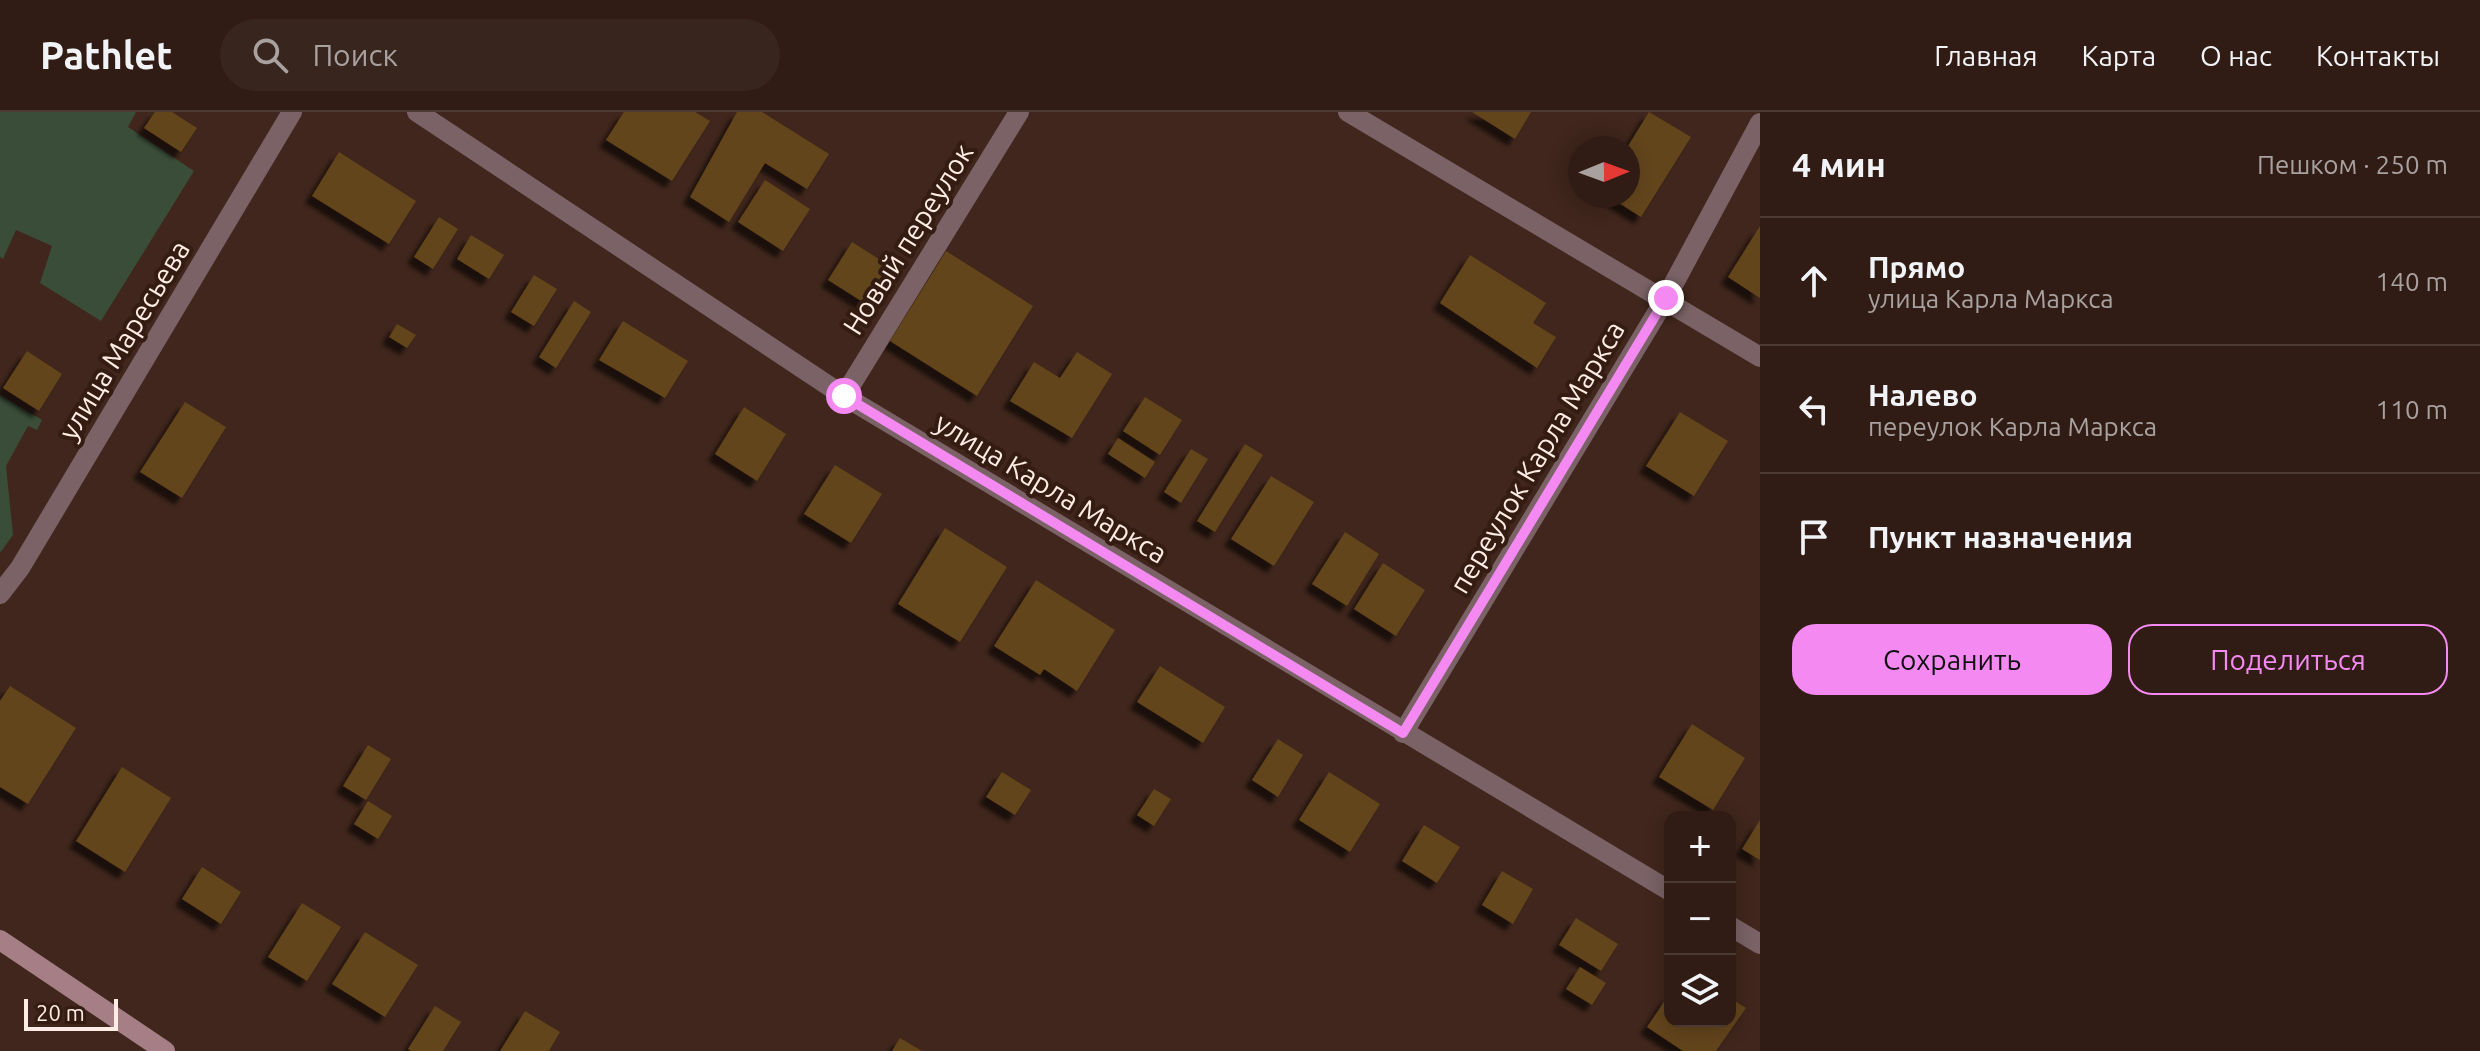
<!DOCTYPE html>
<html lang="ru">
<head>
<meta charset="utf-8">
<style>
  :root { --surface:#301c15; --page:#38251e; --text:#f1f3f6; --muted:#a8a1a0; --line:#4b3a34; --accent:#f489f1 }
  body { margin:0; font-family:Ubuntu,sans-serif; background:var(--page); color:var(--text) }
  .controls { position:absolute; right:24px; bottom:24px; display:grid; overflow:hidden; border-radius:16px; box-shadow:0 4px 20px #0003 }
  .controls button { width:72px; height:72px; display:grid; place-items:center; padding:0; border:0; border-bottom:2px solid var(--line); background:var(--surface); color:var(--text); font:40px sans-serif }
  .compass { position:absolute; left:1568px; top:24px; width:72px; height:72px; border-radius:50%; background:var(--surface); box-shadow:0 4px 20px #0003; rotate:89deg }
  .scale { position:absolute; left:24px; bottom:20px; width:94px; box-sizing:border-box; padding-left:8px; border:4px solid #feece5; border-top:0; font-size:22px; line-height:28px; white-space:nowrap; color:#feece5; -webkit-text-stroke:6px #351c12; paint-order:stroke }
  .stop { position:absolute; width:24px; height:24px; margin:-18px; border:6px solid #f489f1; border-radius:50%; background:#fff }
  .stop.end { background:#f489f1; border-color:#fff; box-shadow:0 2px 8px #0008 }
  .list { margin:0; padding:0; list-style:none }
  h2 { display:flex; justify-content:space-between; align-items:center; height:104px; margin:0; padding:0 32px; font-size:34px }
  h2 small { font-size:26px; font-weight:400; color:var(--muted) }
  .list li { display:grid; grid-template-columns:52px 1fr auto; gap:24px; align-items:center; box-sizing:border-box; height:128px; padding:0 32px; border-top:2px solid var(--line) }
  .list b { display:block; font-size:30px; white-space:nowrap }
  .list p { margin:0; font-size:26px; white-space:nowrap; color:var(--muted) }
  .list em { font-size:26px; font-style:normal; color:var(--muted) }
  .actions { display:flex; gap:16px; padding:24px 32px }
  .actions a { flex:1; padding:18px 0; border:2px solid var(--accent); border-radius:24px; text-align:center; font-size:28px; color:var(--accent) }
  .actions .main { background:var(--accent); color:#111 }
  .icon { flex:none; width:44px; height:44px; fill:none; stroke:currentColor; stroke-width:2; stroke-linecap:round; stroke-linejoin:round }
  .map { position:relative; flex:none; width:1760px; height:939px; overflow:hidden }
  header { display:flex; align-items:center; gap:48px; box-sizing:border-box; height:112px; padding:0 40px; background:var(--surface); border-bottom:2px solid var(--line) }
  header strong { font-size:38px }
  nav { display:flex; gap:44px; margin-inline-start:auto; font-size:28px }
  .search { width:560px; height:72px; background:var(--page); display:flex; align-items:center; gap:20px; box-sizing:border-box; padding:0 28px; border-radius:44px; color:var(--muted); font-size:30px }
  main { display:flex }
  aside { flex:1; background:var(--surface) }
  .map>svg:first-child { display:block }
  .green { fill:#394d38 }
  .building { fill:#63441a; filter:url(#shadow) }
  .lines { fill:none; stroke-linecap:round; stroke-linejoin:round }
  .pedestrian { stroke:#7a6266; stroke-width:20 }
  .minor { stroke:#7a6266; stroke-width:20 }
  .secondary { stroke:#a57f85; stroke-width:20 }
  .route { stroke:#f489f1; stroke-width:10 }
  .labels { text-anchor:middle; stroke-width:8; stroke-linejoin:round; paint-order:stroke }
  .street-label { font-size:28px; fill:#feece5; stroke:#351c12 }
</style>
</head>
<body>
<header>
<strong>Pathlet</strong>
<div class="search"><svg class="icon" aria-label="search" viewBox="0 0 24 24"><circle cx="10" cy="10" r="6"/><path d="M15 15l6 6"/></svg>Поиск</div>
<nav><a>Главная</a><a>Карта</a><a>О нас</a><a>Контакты</a></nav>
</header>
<main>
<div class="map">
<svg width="1760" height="939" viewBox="0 0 1760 939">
  <defs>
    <filter id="shadow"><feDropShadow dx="-7" dy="7" stdDeviation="2" flood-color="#0009"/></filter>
  </defs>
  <rect width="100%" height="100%" fill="#40261c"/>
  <g class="green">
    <polygon points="0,0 136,0 128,15 194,59 101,209 40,171 52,134 16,118 3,147 0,145"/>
    <polygon points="0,283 42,308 37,318 28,314 6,354 13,423 0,441"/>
  </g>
  <g class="building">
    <polygon points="155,0 172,0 197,16 181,40 144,16"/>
    <polygon points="624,0 695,0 710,9 672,69 606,28"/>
    <polygon points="737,0 762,0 829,42 807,77 765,51 729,110 690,85"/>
    <polygon points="1472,0 1531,0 1515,27"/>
    <polygon points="1649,0 1691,25 1641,105 1608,84 1628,84 1628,34"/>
    <polygon points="339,40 416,89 389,132 312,84"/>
    <polygon points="765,68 810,97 783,139 738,110"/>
    <polygon points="439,105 458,117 433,157 414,145"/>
    <polygon points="1760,114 1760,186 1728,165"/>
    <polygon points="471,123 504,143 489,167 457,147"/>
    <polygon points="852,130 890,154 866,192 828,168"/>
    <polygon points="946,139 1033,194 977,284 890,229"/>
    <polygon points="1470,143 1546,191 1533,211 1556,225 1537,256 1440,191"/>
    <polygon points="534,163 557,177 534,214 511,200"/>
    <polygon points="574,189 591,200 556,256 539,245"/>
    <polygon points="623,209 688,249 665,286 599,248"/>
    <polygon points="397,212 416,223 407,236 389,225"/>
    <polygon points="27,239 62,262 39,299 3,276"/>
    <polygon points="1077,240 1112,262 1072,326 1010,289 1034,250 1060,266"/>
    <polygon points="1145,285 1182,308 1160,343 1123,319"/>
    <polygon points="185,290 226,315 182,386 140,360"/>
    <polygon points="744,295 786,322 757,369 715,342"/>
    <polygon points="1680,300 1728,329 1694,384 1646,354"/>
    <polygon points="1118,326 1155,350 1145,366 1108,342"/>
    <polygon points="1245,332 1263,343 1215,420 1197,409"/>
    <polygon points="1191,337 1208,347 1181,391 1164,380"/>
    <polygon points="835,353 882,382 851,431 804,402"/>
    <polygon points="1271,364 1314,390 1274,454 1231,427"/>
    <polygon points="945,416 1007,455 960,530 898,492"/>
    <polygon points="1345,420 1379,442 1347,494 1312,472"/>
    <polygon points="1383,451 1425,478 1396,524 1354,497"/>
    <polygon points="1036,468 1115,518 1077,579 1044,557 1040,563 994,534"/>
    <polygon points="1160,554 1225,595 1203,631 1137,590"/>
    <polygon points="10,574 76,616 28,692 0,675 0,589"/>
    <polygon points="1692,612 1745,646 1713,698 1659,665"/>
    <polygon points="1278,627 1303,643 1278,685 1252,668"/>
    <polygon points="368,633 391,647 366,688 343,674"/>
    <polygon points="122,655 171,686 125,760 76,729"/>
    <polygon points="1002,660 1031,678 1015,703 986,685"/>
    <polygon points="1329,660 1380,692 1350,740 1299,708"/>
    <polygon points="1154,677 1171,687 1154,714 1137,703"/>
    <polygon points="368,689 392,704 378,727 354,712"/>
    <polygon points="1760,708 1760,748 1742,737"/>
    <polygon points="1424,713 1460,735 1437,771 1402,749"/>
    <polygon points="202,755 241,780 221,812 182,787"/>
    <polygon points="1502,759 1533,777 1513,812 1482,793"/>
    <polygon points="302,791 341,815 307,869 268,845"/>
    <polygon points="1576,806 1618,832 1601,859 1559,833"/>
    <polygon points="365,820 418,853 385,905 332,872"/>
    <polygon points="1580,855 1606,871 1592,893 1566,877"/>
    <polygon points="1670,881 1670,909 1730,909 1730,886 1746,896 1716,939 1683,939 1647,915"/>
    <polygon points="435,894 461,910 443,939 411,939 408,937"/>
    <polygon points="525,899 560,920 549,939 500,939"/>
    <polygon points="900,926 922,939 892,939"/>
  </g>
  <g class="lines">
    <polyline class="pedestrian" points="0,482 20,456 292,0"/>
    <g class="minor">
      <polyline points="417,0 844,284 1670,779"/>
      <polyline points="1348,0 1760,245"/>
      <polyline points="844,284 1019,0"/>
      <polyline points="1403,621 1666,186 1760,11"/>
      <polyline points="1730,814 1760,832"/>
    </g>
    <polyline class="secondary" points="0,828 165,939"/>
  </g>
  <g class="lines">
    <polyline class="route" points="844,284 1403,621 1666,186"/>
  </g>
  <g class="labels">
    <g class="street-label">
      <text transform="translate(908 127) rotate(-58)" y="10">Новый переулок</text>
      <text transform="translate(124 228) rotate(-59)" y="10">улица Маресьева</text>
      <text transform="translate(1537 345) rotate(-59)" y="10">переулок Карла Маркса</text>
      <text transform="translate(1051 376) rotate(31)" y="10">улица Карла Маркса</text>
    </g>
  </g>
</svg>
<div class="controls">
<button>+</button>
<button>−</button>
<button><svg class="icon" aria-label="layers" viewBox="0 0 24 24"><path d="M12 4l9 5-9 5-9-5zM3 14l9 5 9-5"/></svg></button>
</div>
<svg class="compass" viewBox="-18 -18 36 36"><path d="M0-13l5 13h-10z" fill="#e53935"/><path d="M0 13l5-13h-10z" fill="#a8a1a0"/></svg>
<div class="scale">20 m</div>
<div class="stop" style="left:844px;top:284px"></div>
<div class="stop end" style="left:1666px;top:186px"></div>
</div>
<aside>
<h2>4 мин<small>Пешком · 250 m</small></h2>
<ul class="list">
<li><svg class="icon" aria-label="ahead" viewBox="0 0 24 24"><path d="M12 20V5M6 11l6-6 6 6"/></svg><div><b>Прямо</b><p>улица Карла Маркса</p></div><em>140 m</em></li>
<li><svg class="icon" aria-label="left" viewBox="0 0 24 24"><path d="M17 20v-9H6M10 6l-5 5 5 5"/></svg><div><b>Налево</b><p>переулок Карла Маркса</p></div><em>110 m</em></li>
<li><svg class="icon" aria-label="arrive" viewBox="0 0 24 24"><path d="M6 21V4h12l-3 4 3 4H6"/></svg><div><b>Пункт назначения</b></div></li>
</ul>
<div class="actions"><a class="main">Сохранить</a><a>Поделиться</a></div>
</aside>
</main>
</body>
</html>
